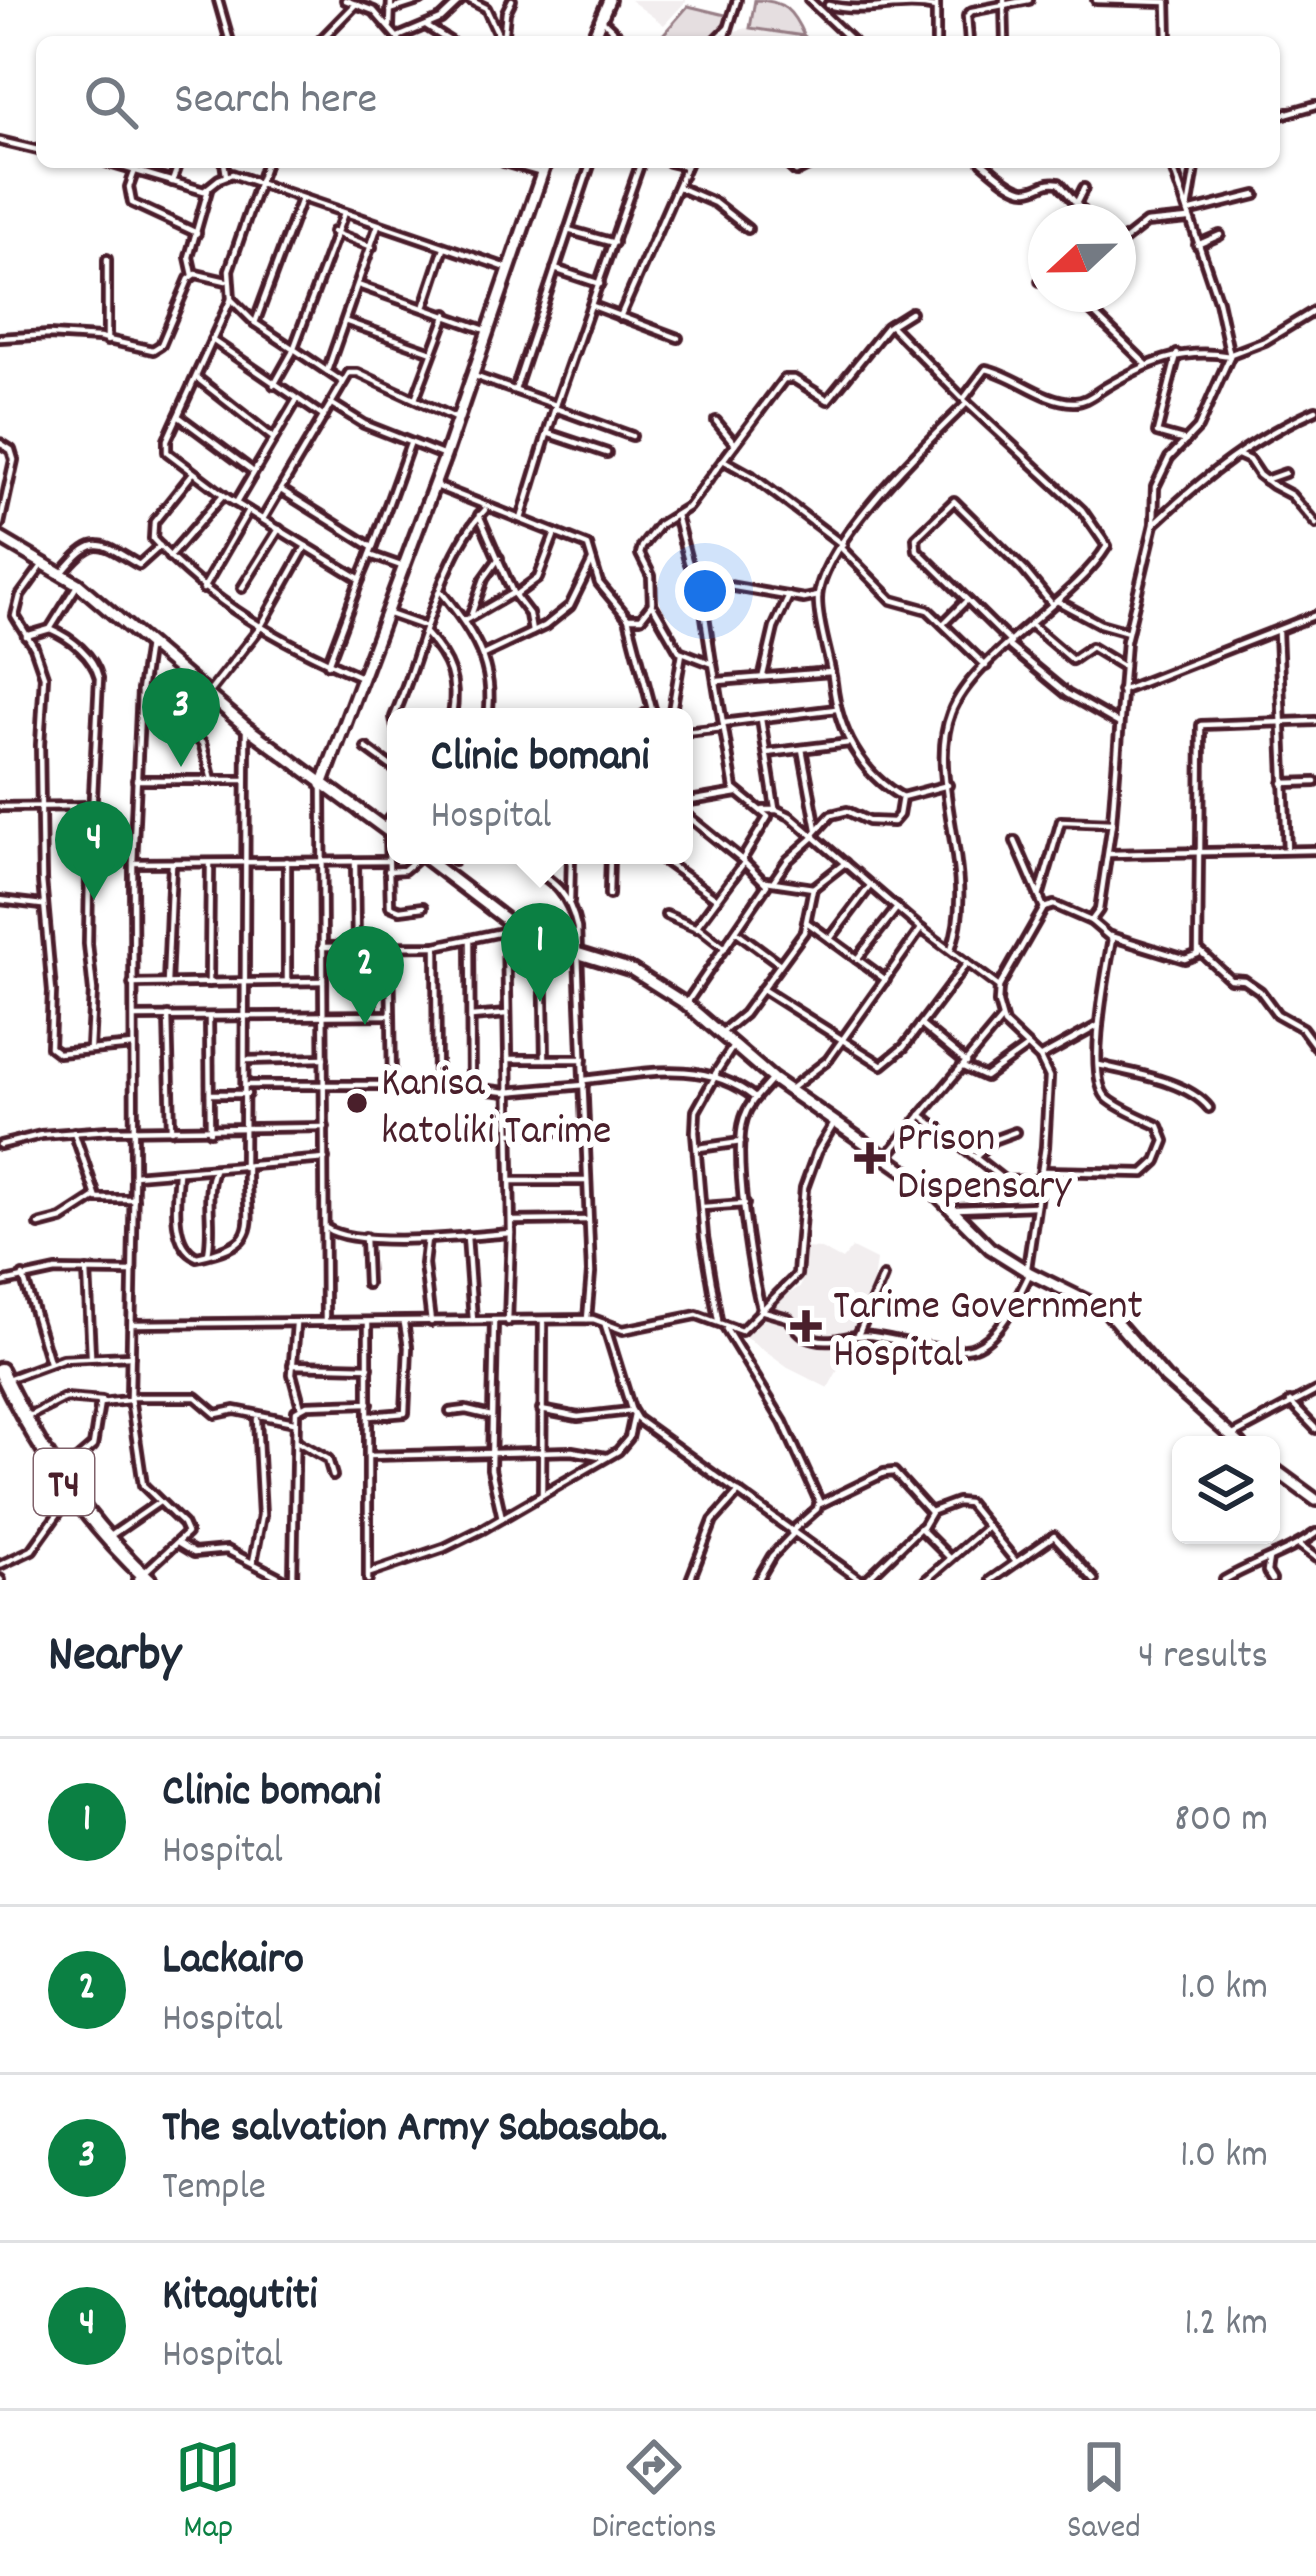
<!DOCTYPE html>
<html lang="en">
<head>
<meta charset="utf-8">
<style>
  :root { --surface:#fff; --page:#f2f2f3; --text:#1f2937; --muted:#747a83; --line:#e0e1e3; --accent:#0b8043 }
  body { margin:0; font-family:Dekko,sans-serif; background:var(--page); color:var(--text) }
  .controls { position:absolute; right:36px; bottom:36px; display:grid; overflow:hidden; border-radius:18px; box-shadow:0 3px 9px #0004 }
  .controls button { width:108px; height:108px; display:grid; place-items:center; padding:0; border:0; border-bottom:3px solid var(--line); background:var(--surface); color:var(--text); font:60px sans-serif }
  .compass { position:absolute; left:1028px; top:204px; width:108px; height:108px; border-radius:50%; background:var(--surface); box-shadow:0 3px 9px #0004; rotate:248deg }
  .you { position:absolute; left:705px; top:591px; width:42px; height:42px; margin:-30px; border:9px solid #fff; border-radius:50%; background:#1a73e8; box-shadow:0 0 0 18px #1a73e833 }
  .badge { display:grid; place-items:center; width:78px; height:78px; border-radius:50%; background:var(--accent); color:#fff; font-size:39px; font-weight:700 }
  .pin { position:absolute; translate:-50% -99px; filter:drop-shadow(0 3px 6px #0008) }
  .pin::after { content:''; position:absolute; top:63px; width:42px; height:36px; background:inherit; clip-path:polygon(0 0,100% 0,50% 100%) }
  .popup { position:absolute; left:387px; top:708px; width:306px; height:156px; box-sizing:border-box; display:grid; place-content:center; border-radius:18px; background:var(--surface); filter:drop-shadow(0 3px 9px #0005); font-size:39px; white-space:nowrap; color:var(--muted) }
  .popup b { font-size:45px; color:var(--text) }
  .popup::after { content:''; position:absolute; left:50%; top:100%; margin-left:-24px; border:24px solid transparent; border-top-color:var(--surface) }
  .list { margin:0; padding:0; list-style:none }
  h2 { display:flex; justify-content:space-between; align-items:center; height:156px; margin:0; padding:0 48px; font-size:51px }
  h2 small { font-size:39px; font-weight:400; color:var(--muted) }
  .list li { display:grid; grid-template-columns:78px 1fr auto; gap:36px; align-items:center; box-sizing:border-box; height:168px; padding:0 48px; border-top:3px solid var(--line) }
  .list b { display:block; font-size:45px; white-space:nowrap }
  .list p { margin:0; font-size:39px; white-space:nowrap; color:var(--muted) }
  .list em { font-size:39px; font-style:normal; color:var(--muted) }
  .icon { flex:none; width:66px; height:66px; fill:none; stroke:currentColor; stroke-width:2; stroke-linecap:round; stroke-linejoin:round }
  .map { position:relative; flex:none; width:1316px; height:1580px; overflow:hidden }
  .search { position:absolute; background:var(--surface); box-shadow:0 3px 9px #0004; left:36px; right:36px; top:36px; height:132px; display:flex; align-items:center; gap:30px; box-sizing:border-box; padding:0 42px; border-radius:18px; color:var(--muted); font-size:45px }
  .sheet { height:828px; background:var(--surface) }
  nav { display:flex; justify-content:space-around; align-items:center; box-sizing:border-box; height:168px; border-top:3px solid var(--line); background:var(--surface); font-size:33px; color:var(--muted) }
  nav a { display:grid; justify-items:center; gap:6px }
  nav .on { color:var(--accent) }
  .map>svg:first-child { display:block }
  .built { fill:#f2eeef }
  .green { fill:#e5dee0; stroke:#987e86; stroke-width:3 }
  .lines { fill:none; stroke-linecap:round; stroke-linejoin:round }
  .minor-casing { stroke:#4a1f2b; stroke-width:14 }
  .secondary-casing { stroke:#4a1f2b; stroke-width:18 }
  .trunk-casing { stroke:#4a1f2b; stroke-width:21 }
  .minor { stroke:#fff; stroke-width:4.5 }
  .secondary { stroke:#fff; stroke-width:9 }
  .trunk { stroke:#fff; stroke-width:12 }
  .poi-dot { fill:#4a1f2b; stroke:#fff; stroke-width:4.5 }
  .labels { text-anchor:middle; stroke-width:12; stroke-linejoin:round; paint-order:stroke }
  .shield { fill:#fff; stroke:#80626b; stroke-width:3 }
  .shield-label { font-size:39px; font-weight:bold; fill:#4a1f2b }
  .poi-label { font-size:42px; fill:#4a1f2b; stroke:#fff; text-anchor:start }
</style>
</head>
<body>
<div class="map">
<svg width="1316" height="1580" viewBox="0 0 1316 1580">
  <rect width="100%" height="100%" fill="#fff"/>
  <filter id="ink" filterUnits="userSpaceOnUse"><feTurbulence type="fractalNoise" baseFrequency=".00833" numOctaves="2"/><feDisplacementMap in="SourceGraphic" scale="24" xChannelSelector="R" yChannelSelector="G"/><feConvolveMatrix kernelMatrix="1 2 1 2 8 2 1 2 1" color-interpolation-filters="sRGB"/></filter>
  <g filter="url(#ink)">
    <g class="built">
      <polygon points="630,0 687,0 664,25"/>
      <polygon points="747,28 804,36 815,42 731,42 735,31"/>
      <polygon points="804,1248 821,1249 842,1260 852,1248 876,1260 869,1313 828,1388 788,1368 745,1337 760,1314 801,1286"/>
    </g>
    <g class="green">
      <path d="M755,0C784,0 793,11 804,36L750,28Z"/>
      <polygon points="688,6 730,16 722,42 664,42 661,37"/>
    </g>
    <g class="lines">
      <g class="minor-casing">
        <g id="minor">
          <polyline points="218,0 230,42"/>
          <polyline points="345,0 374,11 401,42"/>
          <polyline points="470,0 486,8 498,34 503,35"/>
          <polyline points="809,0 853,42"/>
          <polyline points="936,0 936,42"/>
          <polyline points="1004,0 1005,42"/>
          <polyline points="1096,0 1167,2 1168,42"/>
          <path d="M828,5C865,15 900,0 936,8"/>
          <polyline points="390,10 421,0"/>
          <polyline points="601,19 625,42"/>
          <polyline points="390,26 391,0"/>
          <polyline points="426,26 451,42"/>
          <polyline points="398,37 441,19 461,0"/>
          <polyline points="319,42 356,4"/>
          <polyline points="503,42 506,12 512,0"/>
          <polyline points="714,42 727,29"/>
          <polyline points="724,42 737,0"/>
          <polyline points="969,42 967,16 972,11 1029,0"/>
          <polyline points="1274,117 1316,105"/>
          <polyline points="0,141 42,151"/>
          <polyline points="106,162 204,191 219,179 232,174 510,269"/>
          <polyline points="138,162 129,187 132,203 197,233"/>
          <polyline points="224,162 226,175"/>
          <polyline points="266,162 229,270 231,299 255,323 343,382"/>
          <polyline points="504,162 539,172"/>
          <polyline points="669,162 686,166"/>
          <polyline points="785,162 796,172 816,162"/>
          <path d="M982,162C992,170 1015,192 1028,190C1042,189 1045,180 1059,183L1092,222"/>
          <polyline points="172,182 179,162"/>
          <polyline points="678,187 715,203 748,229"/>
          <polyline points="1077,202 1084,188"/>
          <polyline points="1188,210 1196,162"/>
          <polyline points="1188,212 1256,195"/>
          <polyline points="568,230 614,243"/>
          <polyline points="333,232 372,247"/>
          <polyline points="1118,245 1146,223 1188,219"/>
          <polyline points="1197,245 1220,235"/>
          <polyline points="107,259 107,341"/>
          <polyline points="555,269 600,284"/>
          <polyline points="193,275 189,257 208,190"/>
          <polyline points="1040,281 1046,283"/>
          <polyline points="358,285 488,331"/>
          <polyline points="1061,294 1083,303 1147,365"/>
          <polyline points="231,299 167,440 167,452 229,499 360,579 370,555 404,567"/>
          <polyline points="425,305 444,248"/>
          <polyline points="593,306 678,338"/>
          <polyline points="620,317 688,162"/>
          <polyline points="347,322 432,352"/>
          <polyline points="255,323 301,199"/>
          <path d="M890,325L967,403C929,440 818,546 818,600C818,627 830,656 833,683C838,730 860,773 902,797L948,785"/>
          <polyline points="0,338 49,335 99,338 153,350 161,345 189,279 196,274 226,281"/>
          <polyline points="212,340 324,417"/>
          <polyline points="1177,354 1157,433 1186,441"/>
          <polyline points="1231,354 1265,341 1316,310"/>
          <polyline points="327,371 378,225"/>
          <polyline points="477,377 556,405"/>
          <polyline points="197,378 273,438"/>
          <polyline points="274,385 292,353 344,213"/>
          <polyline points="515,390 591,162"/>
          <path d="M965,397L986,369C1015,375 1042,401 1073,402C1085,403 1096,393 1106,387C1147,363 1182,347 1230,356"/>
          <polyline points="415,399 447,314"/>
          <polyline points="332,404 364,424 445,456"/>
          <polyline points="555,408 632,436"/>
          <polyline points="178,416 251,470"/>
          <polyline points="716,421 735,444"/>
          <polyline points="550,434 607,453"/>
          <polyline points="0,443 11,450 14,460 0,524"/>
          <polyline points="1238,455 1249,460 1259,475 1272,485 1291,495 1316,524"/>
          <polyline points="723,460 752,476 843,545"/>
          <path d="M193,473L154,522L153,539C211,603 280,642 359,676"/>
          <polyline points="1265,480 1285,473"/>
          <polyline points="436,486 588,546 599,583 628,618 641,618 652,604 679,651 713,664 734,789 768,817 742,860 767,885 686,1004"/>
          <polyline points="281,490 372,547"/>
          <polyline points="236,503 296,401"/>
          <polyline points="479,515 513,593 529,614 532,632"/>
          <polyline points="676,515 688,561 701,590 712,663"/>
          <polyline points="263,519 349,373 358,373 457,419"/>
          <polyline points="521,519 556,405 641,162"/>
          <path d="M1155,523C1205,476 1253,438 1316,410"/>
          <polyline points="841,548 892,600 928,610 986,666"/>
          <polyline points="370,555 410,444"/>
          <polyline points="169,557 223,495"/>
          <polyline points="41,567 20,596 15,616 34,647 44,676 40,745 42,880 52,991 50,1047 58,1053 133,1046"/>
          <path d="M62,573C96,532 99,542 139,565L160,546"/>
          <polyline points="242,588 279,529"/>
          <polyline points="203,589 248,511"/>
          <path d="M442,593C473,631 496,666 488,717"/>
          <polyline points="515,595 538,578 555,533"/>
          <polyline points="704,598 723,585 804,599 818,596"/>
          <polyline points="1057,601 1100,624 1128,632"/>
          <polyline points="652,604 651,576 640,554 642,547 659,525 688,507 784,379 794,379 828,400 887,327 911,312"/>
          <polyline points="386,613 426,627"/>
          <polyline points="471,615 484,579 499,558"/>
          <polyline points="628,618 654,717"/>
          <polyline points="464,621 511,594"/>
          <polyline points="943,624 967,600"/>
          <polyline points="1031,625 1072,660 1091,647 1124,667"/>
          <polyline points="50,629 78,584"/>
          <polyline points="1278,632 1287,850"/>
          <path d="M426,634C450,660 458,681 452,717"/>
          <path d="M26,636L50,629C71,638 93,655 99,678L89,875L88,944L93,991L90,1048"/>
          <polyline points="1011,643 917,550 916,538 954,501 1024,570 1051,603"/>
          <polyline points="1010,647 1067,694 1118,723"/>
          <polyline points="483,655 545,626 570,606 592,561"/>
          <polyline points="328,664 360,579"/>
          <polyline points="763,675 774,628 789,596"/>
          <polyline points="718,681 831,672"/>
          <polyline points="141,691 202,743 212,780"/>
          <polyline points="1121,691 1316,615"/>
          <polyline points="207,695 260,628 306,546"/>
          <polyline points="641,717 652,709"/>
          <polyline points="671,717 682,653"/>
          <polyline points="761,719 775,808"/>
          <polyline points="723,723 836,709"/>
          <path d="M396,728L394,717C420,657 441,555 485,510"/>
          <polyline points="684,732 723,728"/>
          <polyline points="366,748 396,770"/>
          <polyline points="802,749 817,829"/>
          <polyline points="767,753 849,743"/>
          <polyline points="136,780 244,780"/>
          <polyline points="1283,783 1316,782"/>
          <polyline points="322,788 325,1322"/>
          <polyline points="684,802 737,793"/>
          <polyline points="0,807 92,806"/>
          <polyline points="763,810 777,810 790,816 920,928 999,987"/>
          <polyline points="684,813 742,860"/>
          <polyline points="385,824 396,810"/>
          <polyline points="388,832 390,906 400,910 423,907"/>
          <polyline points="813,835 831,815 847,811 868,821 893,822 899,815 902,797"/>
          <polyline points="1015,841 1044,908"/>
          <polyline points="1200,851 1201,725 1316,721"/>
          <polyline points="1109,854 1316,850"/>
          <polyline points="450,855 454,860"/>
          <path d="M513,855C547,879 568,885 577,928L591,1273L587,1319"/>
          <polyline points="656,855 717,899"/>
          <polyline points="287,861 287,981"/>
          <polyline points="355,862 356,946"/>
          <polyline points="133,863 388,861"/>
          <polyline points="388,871 404,870 419,857"/>
          <polyline points="774,880 788,860 815,836"/>
          <polyline points="766,881 813,888 845,863"/>
          <polyline points="609,895 610,855"/>
          <polyline points="1039,897 1061,821 1112,823"/>
          <polyline points="0,900 42,905"/>
          <polyline points="570,901 571,855"/>
          <polyline points="666,915 697,928"/>
          <polyline points="808,923 886,980"/>
          <polyline points="737,932 780,964"/>
          <polyline points="1110,936 1185,959 1198,954 1199,851"/>
          <polyline points="830,939 870,886"/>
          <polyline points="470,940 471,1088"/>
          <polyline points="543,945 545,1059"/>
          <polyline points="436,946 437,1084"/>
          <polyline points="322,947 436,946 507,931"/>
          <polyline points="370,947 372,1013"/>
          <polyline points="390,947 392,1085"/>
          <polyline points="725,948 697,926 743,864"/>
          <path d="M951,949C979,872 925,779 951,713C973,655 1073,602 1107,546L1082,510L967,403"/>
          <polyline points="1200,951 1230,979 1244,980 1260,991 1277,1014 1302,1028 1316,1047"/>
          <polyline points="857,959 897,908"/>
          <polyline points="209,983 210,864"/>
          <polyline points="132,984 323,981"/>
          <polyline points="167,984 172,864"/>
          <polyline points="762,989 882,1065 904,1047 967,963"/>
          <polyline points="168,1016 171,1130"/>
          <polyline points="134,1017 391,1015"/>
          <polyline points="209,1017 210,1131"/>
          <polyline points="471,1017 507,1014"/>
          <polyline points="921,1025 967,1063"/>
          <polyline points="720,1034 744,1014 804,932 813,888"/>
          <polyline points="1041,1057 1099,1025"/>
          <polyline points="508,1059 583,1059"/>
          <polyline points="246,1060 324,1058"/>
          <path d="M1099,1065C1132,1073 1188,1081 1209,1108"/>
          <polyline points="963,1067 985,1077 1027,1047"/>
          <polyline points="715,1074 734,1045"/>
          <polyline points="716,1075 696,1111 695,1132 704,1237 718,1320"/>
          <path d="M584,1080C645,1073 704,1058 755,1098"/>
          <polyline points="248,1085 448,1085 506,1092 584,1085"/>
          <polyline points="789,1090 828,1060 921,929"/>
          <polyline points="210,1094 247,1094"/>
          <polyline points="921,1115 1005,1181 1040,1180"/>
          <polyline points="74,1132 97,1199 134,1199"/>
          <polyline points="512,1133 585,1131"/>
          <polyline points="0,1145 41,1135 108,1130 325,1127"/>
          <polyline points="699,1148 741,1142"/>
          <polyline points="887,1156 1001,1020"/>
          <polyline points="976,1157 993,1140 1015,1132"/>
          <polyline points="244,1167 246,729"/>
          <path d="M1042,1171L1144,1173L1157,1161L1165,1141L1159,1126C1143,1118 1121,1110 1108,1099C1084,1080 1107,968 1112,939L1091,921"/>
          <path d="M178,1173C176,1199 170,1245 197,1257C266,1242 245,1226 247,1167"/>
          <polyline points="134,1175 325,1159"/>
          <polyline points="512,1181 585,1181"/>
          <polyline points="703,1207 745,1204"/>
          <polyline points="957,1209 1035,1206"/>
          <polyline points="514,1221 587,1220"/>
          <polyline points="39,1225 62,1219 96,1197"/>
          <path d="M326,1228C357,1249 470,1236 511,1233L506,931"/>
          <polyline points="467,1236 473,1320"/>
          <polyline points="365,1237 367,1284"/>
          <polyline points="427,1239 424,1264 431,1322"/>
          <path d="M208,1253C214,1227 204,1194 214,1170"/>
          <polyline points="1027,1268 1045,1147 1049,1077 1040,1058 1004,1024 998,1003 999,987 1044,908 1054,905 1091,921 1099,910 1112,823 1126,641 1154,524 1155,487 1169,458 1198,428 1230,356 1218,301 1171,162"/>
          <polyline points="87,1271 91,1355"/>
          <polyline points="23,1276 49,1362"/>
          <polyline points="0,1283 56,1271 131,1272"/>
          <path d="M761,1308C751,1268 732,1154 744,1118C749,1102 762,1091 772,1079"/>
          <path d="M760,1310L788,1318C798,1329 799,1335 815,1339C836,1344 851,1333 871,1336C897,1339 951,1356 974,1347C1001,1337 1018,1297 1030,1273"/>
          <polyline points="494,1322 491,1469 502,1518"/>
          <polyline points="508,1322 511,1233"/>
          <polyline points="368,1323 368,1580"/>
          <polyline points="132,1324 593,1319 623,1330 697,1315 741,1331 797,1275 804,1188 817,1152 835,1122"/>
          <polyline points="296,1324 292,1374 301,1407"/>
          <polyline points="605,1325 631,1409 637,1419 860,1580"/>
          <polyline points="726,1329 783,1422 819,1501 817,1509 791,1532"/>
          <polyline points="858,1335 883,1277"/>
          <polyline points="292,1365 369,1367"/>
          <polyline points="10,1378 62,1359 131,1356"/>
          <polyline points="130,1397 196,1397 216,1414 235,1410 294,1422"/>
          <polyline points="1290,1402 1316,1429"/>
          <polyline points="541,1410 578,1417 630,1411"/>
          <polyline points="450,1412 466,1410 491,1416"/>
          <polyline points="29,1416 65,1398 102,1401"/>
          <polyline points="370,1416 405,1413 408,1347 404,1323"/>
          <polyline points="1235,1434 1316,1391"/>
          <polyline points="298,1442 328,1459 333,1476"/>
          <polyline points="368,1456 572,1451 606,1457"/>
          <polyline points="66,1477 72,1464 93,1446 100,1403 129,1400"/>
          <polyline points="542,1495 543,1321"/>
          <polyline points="820,1504 884,1473 894,1472 930,1512 957,1502 968,1503 1016,1562"/>
          <polyline points="931,1512 921,1529 949,1557"/>
          <polyline points="109,1537 158,1503"/>
          <polyline points="179,1544 194,1553 227,1550 285,1580"/>
          <polyline points="1299,1545 1316,1558"/>
          <polyline points="1269,1559 1267,1572 1272,1580"/>
          <polyline points="253,1562 262,1515 257,1419"/>
          <polyline points="0,1565 32,1550 72,1494"/>
          <polyline points="370,1573 444,1548 483,1529 618,1451 629,1438 634,1415"/>
          <polyline points="0,1579 1,1580"/>
          <polyline points="136,1580 187,1533 183,1524 143,1485 130,1397 134,1177 133,863 141,691 148,644"/>
          <polyline points="293,1580 296,1411 307,1405 369,1403"/>
          <polyline points="690,1580 713,1521 739,1492"/>
          <polyline points="758,1580 772,1556 793,1534"/>
          <polyline points="866,1580 921,1527"/>
          <polyline points="926,1580 987,1527"/>
          <polyline points="991,1580 1054,1536 1094,1580"/>
          <path d="M1224,1580C1255,1562 1287,1554 1316,1533"/>
        </g>
      </g>
      <g class="secondary-casing">
        <g id="secondary">
          <polyline points="591,42 609,0"/>
          <polyline points="0,538 78,584 246,727 396,837"/>
          <polyline points="322,785 445,456 546,162"/>
          <polyline points="421,855 531,939 632,970 686,1004 773,1079 931,1189 990,1248 1030,1273 1107,1311 1165,1378 1241,1445"/>
          <polyline points="1271,1467 1316,1500"/>
        </g>
      </g>
      <g class="trunk-casing">
        <path id="trunk" d="M0,1370C37,1447 85,1522 149,1580"/>
      </g>
      <use href="#minor" class="minor"/>
      <use href="#secondary" class="secondary"/>
      <use href="#trunk" class="trunk"/>
    </g>
  </g>
  <g class="poi-dot">
    <circle cx="357" cy="1103" r="12"/>
    <path d="M864 1140h12v12h12v12h-12v12h-12v-12h-12v-12h12z"/>
    <path d="M800 1308h12v12h12v12h-12v12h-12v-12h-12v-12h12z"/>
  </g>
  <g class="labels">
    <rect class="shield" x="34" y="1449" width="60" height="66" rx="9"/>
    <g class="shield-label">
      <text x="64" y="1496">T4</text>
    </g>
    <g class="poi-label">
      <text x="381" y="1094">Kanisa<tspan x="381" dy="48">katoliki Tarime</tspan></text>
      <text x="897" y="1149">Prison<tspan x="897" dy="48">Dispensary</tspan></text>
      <text x="833" y="1317">Tarime Government<tspan x="833" dy="48">Hospital</tspan></text>
    </g>
  </g>
</svg>
<div class="controls">
<button><svg class="icon" aria-label="layers" viewBox="0 0 24 24"><path d="M12 4l9 5-9 5-9-5zM3 14l9 5 9-5"/></svg></button>
</div>
<svg class="compass" viewBox="-18 -18 36 36"><path d="M0-13l5 13h-10z" fill="#e53935"/><path d="M0 13l5-13h-10z" fill="#747a83"/></svg>
<div class="you"></div>
<div class="pin badge" style="left:540px;top:1002px">1</div>
<div class="popup"><b>Clinic bomani</b>Hospital</div>
<div class="pin badge" style="left:365px;top:1025px">2</div>
<div class="pin badge" style="left:181px;top:767px">3</div>
<div class="pin badge" style="left:94px;top:900px">4</div>
<div class="search"><svg class="icon" aria-label="search" viewBox="0 0 24 24"><circle cx="10" cy="10" r="6"/><path d="M15 15l6 6"/></svg>Search here</div>
</div>
<section class="sheet">
<h2>Nearby<small>4 results</small></h2>
<ul class="list">
<li><span class="badge">1</span><div><b>Clinic bomani</b><p>Hospital</p></div><em>800 m</em></li>
<li><span class="badge">2</span><div><b>Lackairo</b><p>Hospital</p></div><em>1.0 km</em></li>
<li><span class="badge">3</span><div><b>The salvation Army Sabasaba.</b><p>Temple</p></div><em>1.0 km</em></li>
<li><span class="badge">4</span><div><b>Kitagutiti</b><p>Hospital</p></div><em>1.2 km</em></li>
</ul>
</section>
<nav>
<a class="on"><svg class="icon" aria-label="map" viewBox="0 0 24 24"><path d="M3 6l6-2 6 2 6-2v14l-6 2-6-2-6 2zM9 4v14M15 6v14"/></svg>Map</a>
<a><svg class="icon" aria-label="directions" viewBox="0 0 24 24"><path d="M12 3l9 9-9 9-9-9zM9 14v-3h6M13 9l2 2-2 2"/></svg>Directions</a>
<a><svg class="icon" aria-label="saved" viewBox="0 0 24 24"><path d="M7 4h10v16l-5-4-5 4z"/></svg>Saved</a>
</nav>
</body>
</html>
